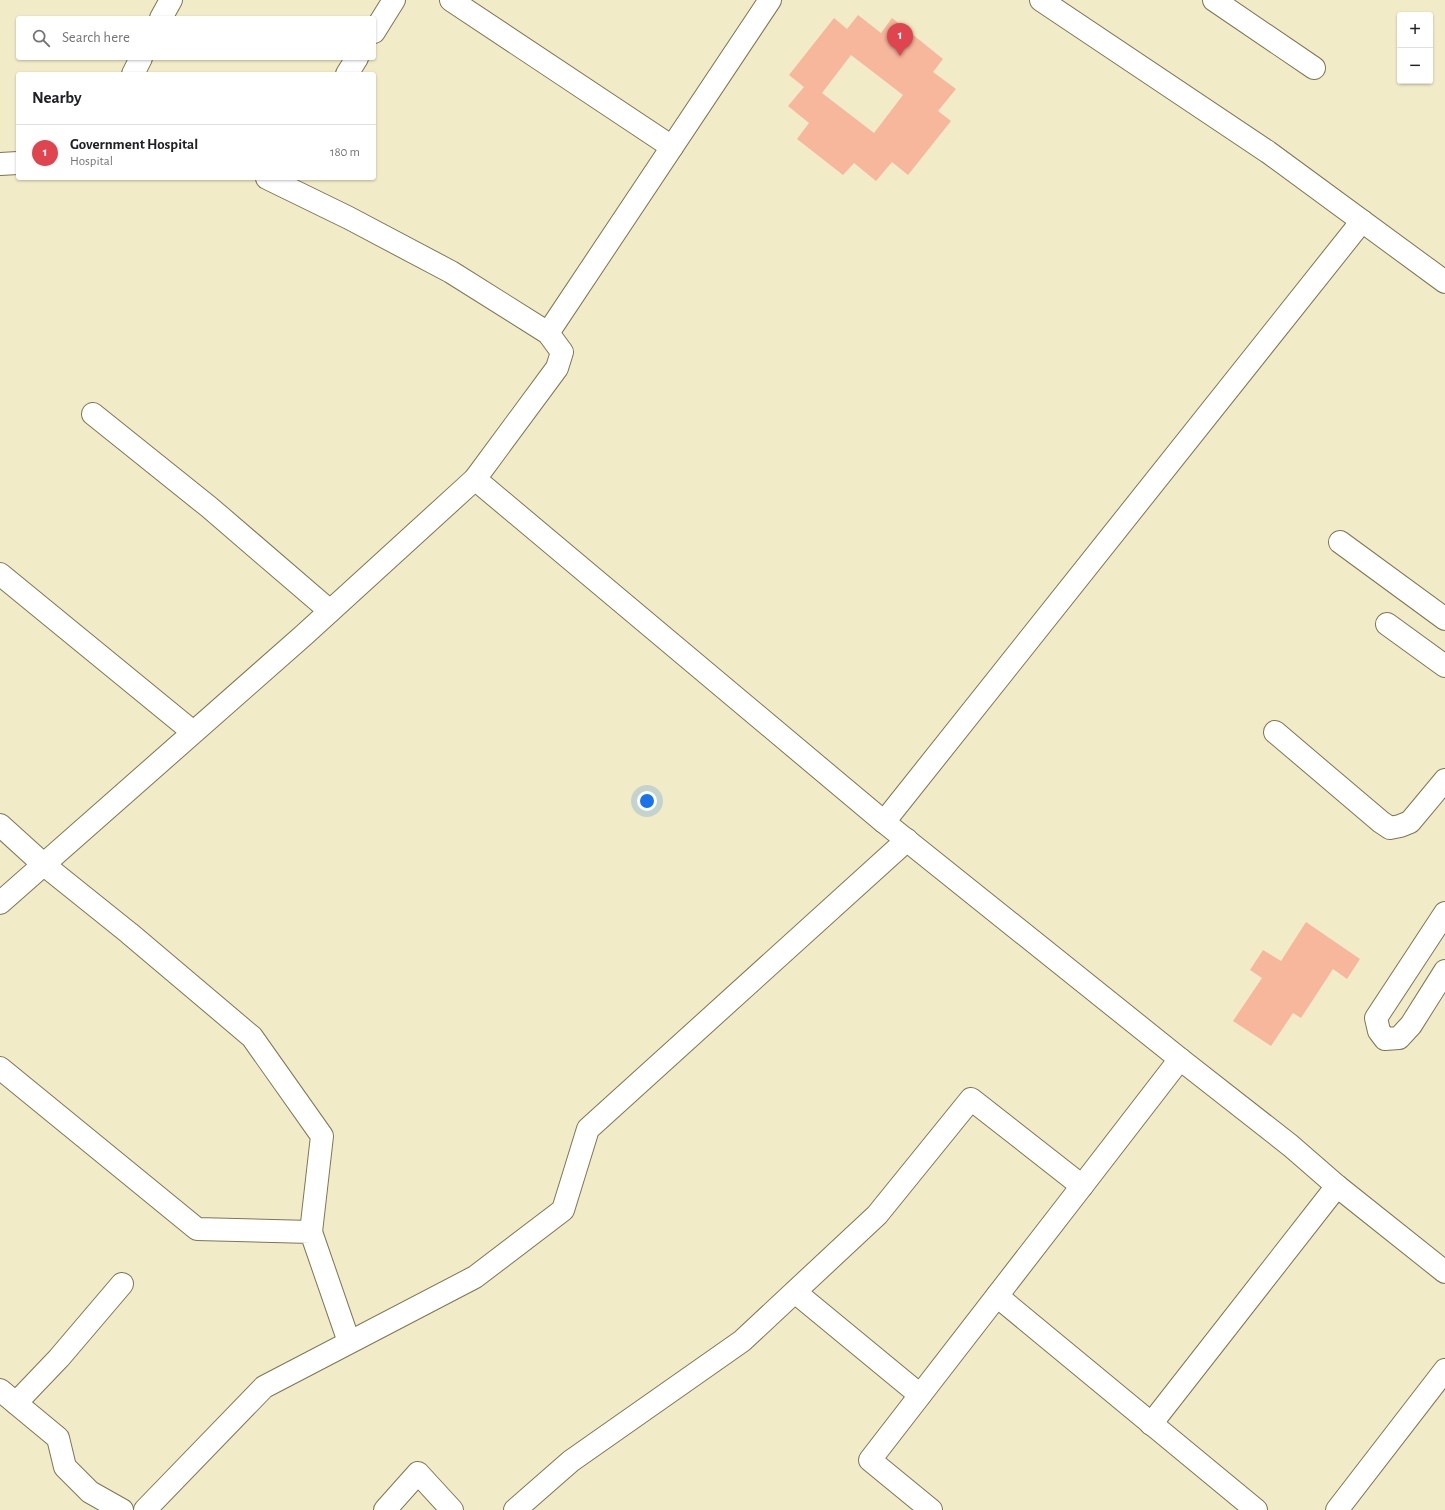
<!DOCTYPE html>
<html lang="en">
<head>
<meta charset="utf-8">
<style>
  :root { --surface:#fff; --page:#f6f6f6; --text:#202124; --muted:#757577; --line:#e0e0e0; --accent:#ea580c }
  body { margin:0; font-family:"Alegreya Sans",sans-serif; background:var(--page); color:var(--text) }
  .controls { position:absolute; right:12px; top:12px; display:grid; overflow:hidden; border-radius:4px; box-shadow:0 1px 3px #0004 }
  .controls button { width:36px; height:36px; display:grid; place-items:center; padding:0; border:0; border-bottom:1px solid var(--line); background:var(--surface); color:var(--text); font:20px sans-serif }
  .you { position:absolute; left:647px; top:801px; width:14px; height:14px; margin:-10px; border:3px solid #fff; border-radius:50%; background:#1a73e8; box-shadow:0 0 0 6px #1a73e833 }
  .badge { display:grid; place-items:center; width:26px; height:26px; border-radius:50%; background:var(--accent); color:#fff; font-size:13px; font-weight:700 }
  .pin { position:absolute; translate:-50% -33px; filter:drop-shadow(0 1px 2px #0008) }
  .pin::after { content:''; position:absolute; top:21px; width:14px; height:12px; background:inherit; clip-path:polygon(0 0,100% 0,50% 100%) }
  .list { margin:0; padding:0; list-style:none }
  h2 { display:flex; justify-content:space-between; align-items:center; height:52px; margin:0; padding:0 16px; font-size:17px }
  h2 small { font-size:13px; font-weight:400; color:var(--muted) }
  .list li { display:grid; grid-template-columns:26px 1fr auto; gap:12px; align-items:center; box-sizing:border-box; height:56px; padding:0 16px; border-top:1px solid var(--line) }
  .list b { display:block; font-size:15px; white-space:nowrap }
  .list p { margin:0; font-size:13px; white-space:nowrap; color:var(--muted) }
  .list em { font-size:13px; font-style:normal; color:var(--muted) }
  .icon { flex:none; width:22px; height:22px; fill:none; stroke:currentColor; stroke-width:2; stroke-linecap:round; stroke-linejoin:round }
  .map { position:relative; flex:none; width:1445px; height:1510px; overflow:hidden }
  .search { position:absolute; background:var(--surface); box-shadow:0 1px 3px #0004; left:16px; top:16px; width:360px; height:44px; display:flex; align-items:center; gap:10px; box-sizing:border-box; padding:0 14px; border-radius:4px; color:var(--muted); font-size:15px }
  .panel { position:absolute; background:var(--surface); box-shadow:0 1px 3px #0004; left:16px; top:72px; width:360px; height:108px; border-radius:4px }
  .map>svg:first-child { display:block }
  .building { fill:#f6b79d; fill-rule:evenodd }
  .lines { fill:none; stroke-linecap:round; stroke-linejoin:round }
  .minor-casing { stroke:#7b7655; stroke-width:24 }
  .minor { stroke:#fff; stroke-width:22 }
</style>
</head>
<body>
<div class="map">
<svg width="1445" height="1510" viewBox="0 0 1445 1510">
  <rect width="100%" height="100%" fill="#f1ecc7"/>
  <g class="building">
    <path d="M858,15L881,33L892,18L943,59L933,72L956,89L938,111L951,121L908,175L892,162L876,181L854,163L843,175L797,139L809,123L788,106L804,87L789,75L834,18L847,29ZM851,55L903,95L874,133L822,93Z"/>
    <polygon points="1306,922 1360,959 1347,979 1333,969 1301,1018 1293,1013 1271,1046 1233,1021 1262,978 1250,970 1263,950 1281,961"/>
  </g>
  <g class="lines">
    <g class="minor-casing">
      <g id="minor">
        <polyline points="451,0 672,147"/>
        <polyline points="1041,0 1268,152 1445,282"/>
        <polyline points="1214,0 1314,68"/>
        <polyline points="161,18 171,0"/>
        <polyline points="374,32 394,0"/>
        <polyline points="133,74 141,58"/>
        <polyline points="347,74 357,58"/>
        <polyline points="0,164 18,163"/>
        <polyline points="548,333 770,0"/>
        <polyline points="93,414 209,507 330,611"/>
        <polyline points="475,479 884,822 1180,1059 1291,1146 1337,1186 1445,1272"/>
        <polyline points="1340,542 1445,619"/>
        <polyline points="0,574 193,732"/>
        <polyline points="1387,624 1445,666"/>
        <polyline points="1275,732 1381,822 1390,828 1400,826 1410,822 1445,780"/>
        <polyline points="884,822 1362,221"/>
        <polyline points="0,825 43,864 129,933 252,1037 322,1136 311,1232"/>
        <polyline points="0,903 304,635 475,479 557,368 562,352 548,333 451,272 349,218 267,178"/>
        <polyline points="1445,913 1376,1018 1379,1031 1385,1039 1399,1038 1411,1025 1445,971"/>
        <polyline points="0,1068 197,1229 311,1232 349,1342"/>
        <polyline points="795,1292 920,1395"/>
        <polyline points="997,1296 1256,1510"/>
        <polyline points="0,1390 58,1438 65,1467 90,1492 122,1510"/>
        <polyline points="16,1403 59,1358 122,1284"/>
        <polyline points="1151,1424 1337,1186"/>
        <polyline points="145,1510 264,1387 475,1277 563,1210 588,1129 907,840"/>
        <polyline points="385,1510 418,1473 452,1510"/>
        <polyline points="515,1510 571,1461 742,1341 877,1215 971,1099 1082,1186 1180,1059"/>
        <polyline points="931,1510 870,1460 1082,1186"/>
        <polyline points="1337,1510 1445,1370"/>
      </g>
    </g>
    <use href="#minor" class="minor"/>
  </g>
</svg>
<div class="controls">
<button>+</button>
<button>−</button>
</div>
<div class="you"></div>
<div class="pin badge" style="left:900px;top:56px;background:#e0444e">1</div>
<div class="search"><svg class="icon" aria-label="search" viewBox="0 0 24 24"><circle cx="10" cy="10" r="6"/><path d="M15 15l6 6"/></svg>Search here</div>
<section class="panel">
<h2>Nearby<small></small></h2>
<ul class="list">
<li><span class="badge" style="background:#e0444e">1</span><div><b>Government Hospital</b><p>Hospital</p></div><em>180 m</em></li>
</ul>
</section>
</div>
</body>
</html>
